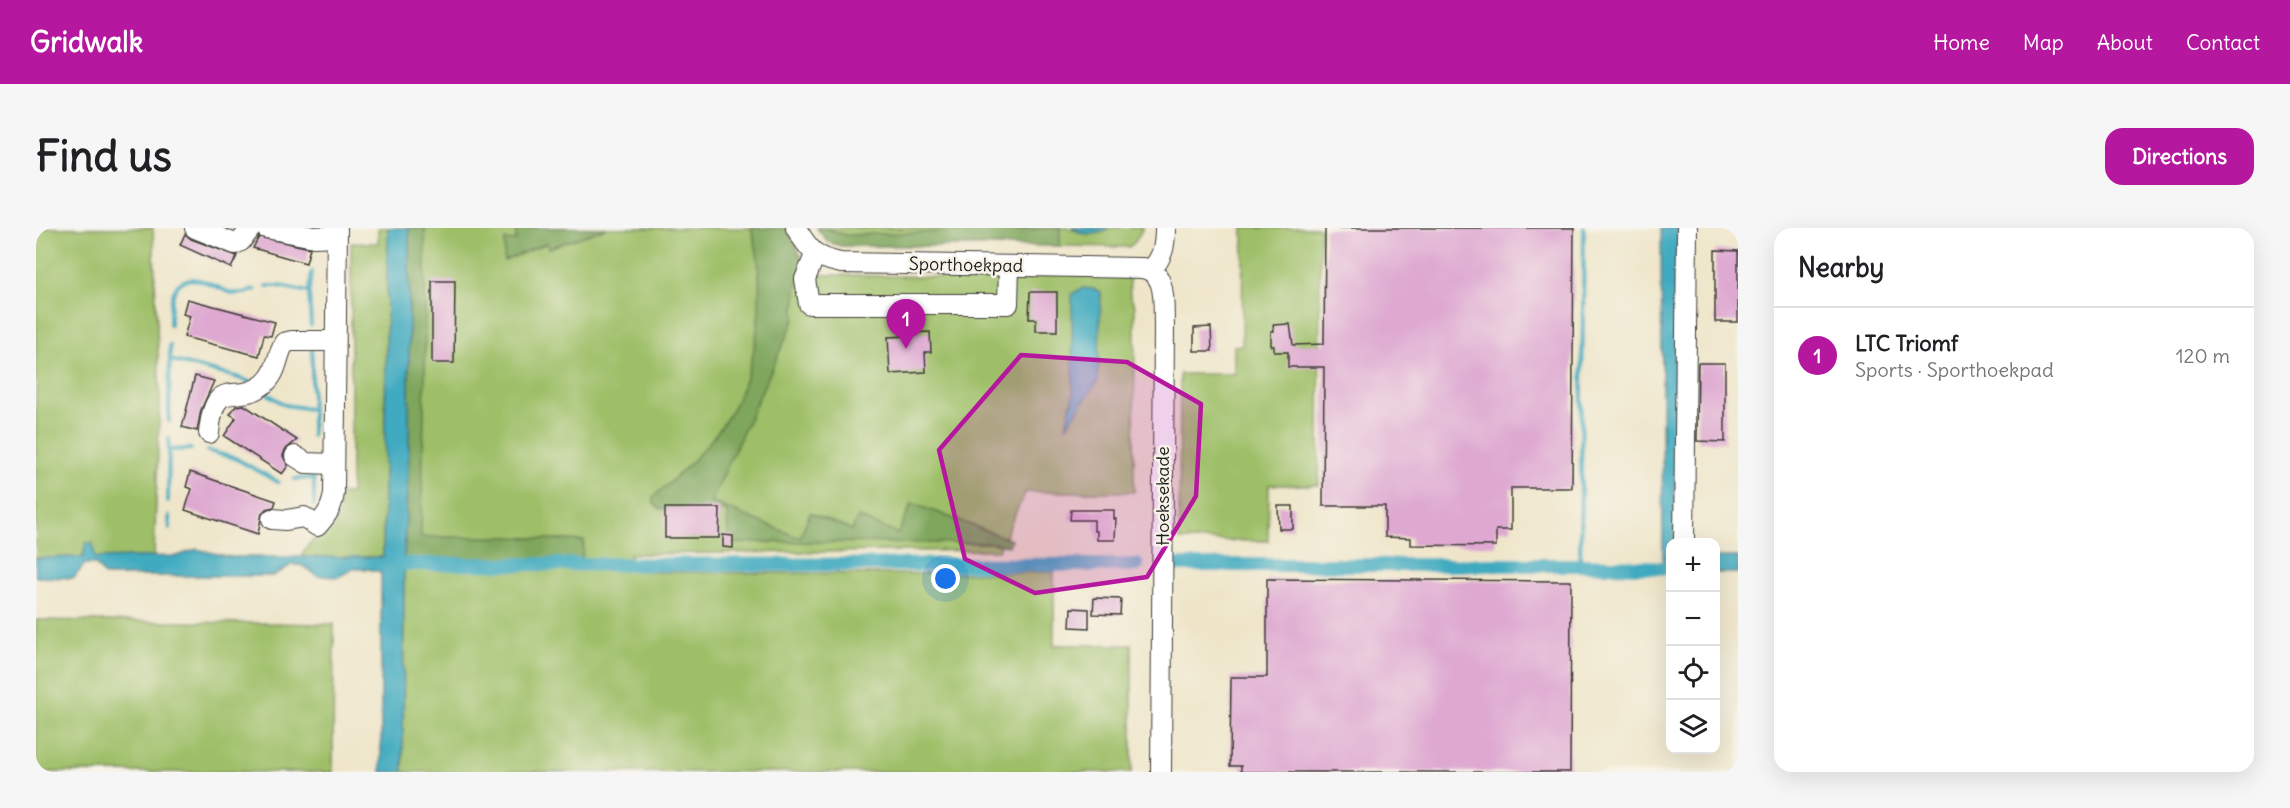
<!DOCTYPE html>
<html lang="en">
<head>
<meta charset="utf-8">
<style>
  :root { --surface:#fff; --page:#f6f6f6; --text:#202124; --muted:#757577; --line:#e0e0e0; --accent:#b5179e }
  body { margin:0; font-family:Delius,sans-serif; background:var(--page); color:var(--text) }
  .controls { position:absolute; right:18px; bottom:18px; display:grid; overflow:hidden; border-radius:12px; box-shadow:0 6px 24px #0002 }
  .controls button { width:54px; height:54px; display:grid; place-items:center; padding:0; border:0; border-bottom:2px solid var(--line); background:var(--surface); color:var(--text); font:30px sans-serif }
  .you { position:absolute; left:910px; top:351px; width:21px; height:21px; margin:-15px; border:4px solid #fff; border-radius:50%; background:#1a73e8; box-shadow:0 0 0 9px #1a73e833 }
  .badge { display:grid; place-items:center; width:39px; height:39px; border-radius:50%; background:var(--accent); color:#fff; font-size:20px; font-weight:700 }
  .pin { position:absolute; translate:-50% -50px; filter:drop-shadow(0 2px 3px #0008) }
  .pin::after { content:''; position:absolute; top:32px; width:21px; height:18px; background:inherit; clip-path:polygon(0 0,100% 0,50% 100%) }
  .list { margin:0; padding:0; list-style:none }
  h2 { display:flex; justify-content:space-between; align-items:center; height:78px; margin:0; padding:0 24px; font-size:26px }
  h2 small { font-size:20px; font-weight:400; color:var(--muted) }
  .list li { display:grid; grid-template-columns:39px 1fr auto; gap:18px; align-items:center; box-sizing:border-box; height:96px; padding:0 24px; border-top:2px solid var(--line) }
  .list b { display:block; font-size:22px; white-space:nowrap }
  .list p { margin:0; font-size:20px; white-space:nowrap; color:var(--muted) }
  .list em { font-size:20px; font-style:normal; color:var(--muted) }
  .icon { flex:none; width:33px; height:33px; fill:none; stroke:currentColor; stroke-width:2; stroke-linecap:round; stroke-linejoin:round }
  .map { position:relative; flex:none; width:1702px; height:544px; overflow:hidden; border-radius:18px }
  header { display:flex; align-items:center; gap:36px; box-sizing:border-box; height:84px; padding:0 30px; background:var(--accent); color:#fff }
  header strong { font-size:28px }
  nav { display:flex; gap:33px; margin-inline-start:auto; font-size:21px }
  .intro { display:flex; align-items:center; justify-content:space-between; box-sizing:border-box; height:144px; padding:0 36px }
  h1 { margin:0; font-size:42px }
  .button { padding:15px 27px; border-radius:18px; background:var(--accent); color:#fff; font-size:21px; font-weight:700 }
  main { display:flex; gap:36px; padding:0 36px }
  aside { flex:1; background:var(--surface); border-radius:18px; box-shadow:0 6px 24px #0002 }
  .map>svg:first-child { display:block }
  .green { fill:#9ebf68; stroke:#5d6e42; stroke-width:1.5; fill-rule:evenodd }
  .forest { fill:#7ea65c; stroke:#4d613c; stroke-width:1.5 }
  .water { fill:#40aac0; stroke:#2e636e; stroke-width:1.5 }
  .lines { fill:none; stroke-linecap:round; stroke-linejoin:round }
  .stream { stroke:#40aac0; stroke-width:4 }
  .canal { stroke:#40aac0; stroke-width:14 }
  .building { fill:#dea8d1 }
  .minor-casing { stroke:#3c3a36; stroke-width:22 }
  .minor { stroke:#fff; stroke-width:20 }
  .marked { fill:#b5179e; fill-opacity:0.2; stroke:#b5179e; stroke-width:4.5; stroke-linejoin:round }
  .labels { text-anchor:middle; stroke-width:5; stroke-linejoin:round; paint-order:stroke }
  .street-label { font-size:18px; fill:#1c1c1c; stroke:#f7f3e8 }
</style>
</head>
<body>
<header>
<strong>Gridwalk</strong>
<nav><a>Home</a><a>Map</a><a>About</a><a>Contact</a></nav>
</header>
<div class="intro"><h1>Find us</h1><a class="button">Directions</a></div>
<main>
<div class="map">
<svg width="1702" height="544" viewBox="0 0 1702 544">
  <rect width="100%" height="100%" fill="#f7f3e8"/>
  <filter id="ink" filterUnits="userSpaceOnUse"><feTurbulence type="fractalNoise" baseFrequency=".0167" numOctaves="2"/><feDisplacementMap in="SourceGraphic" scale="12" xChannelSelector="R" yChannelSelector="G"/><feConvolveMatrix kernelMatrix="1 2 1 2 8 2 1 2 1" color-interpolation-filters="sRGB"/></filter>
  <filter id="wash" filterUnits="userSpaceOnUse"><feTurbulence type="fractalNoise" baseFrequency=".008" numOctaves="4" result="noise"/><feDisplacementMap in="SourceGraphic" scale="24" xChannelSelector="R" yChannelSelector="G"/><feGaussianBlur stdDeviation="1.35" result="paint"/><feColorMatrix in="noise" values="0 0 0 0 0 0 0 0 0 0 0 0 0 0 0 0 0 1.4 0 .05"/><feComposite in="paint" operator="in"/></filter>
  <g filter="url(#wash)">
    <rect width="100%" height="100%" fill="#efe6ca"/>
    <g class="green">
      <polygon points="0,0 117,0 124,171 118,329 59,330 50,315 48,329 0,330"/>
      <path d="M342,0H352L347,330H265C271,309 295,307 303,286C305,281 303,272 303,266H315V15H342Z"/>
      <path d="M380,0H727L758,46L993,51L999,45L1093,44L1094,68L1099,78L1098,264H989L963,322L593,326L596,332H612L613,344L861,346L1018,344V417H1096V544H367L368,330L546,331L375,327ZM1062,152L1030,197L1037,167Z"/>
      <polygon points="785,0 1037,0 1038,2 1070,3 1071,0 1107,0 1099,14 1093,19 1024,18 1024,13 806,16"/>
      <polygon points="1207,0 1284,0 1283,257 1233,257 1232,313 1143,312 1144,146 1198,146 1198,118 1206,117"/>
      <polygon points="0,392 298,396 297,544 0,544"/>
    </g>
    <g class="forest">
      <polygon points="373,0 389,0 389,143 385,309 476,309 548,313 546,331 368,330 373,218"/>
      <polygon points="480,0 571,0 513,20 511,15 468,33 469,12 480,13"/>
      <path d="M715,0H751L768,34L760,60L759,90L675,274L764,310L774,285L816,302L822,289L862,306L876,275L975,312L973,318L955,315L724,314L693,316L691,283L624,281L618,276L617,269C682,215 718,168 723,81C724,55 724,26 715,0Z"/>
      <polygon points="781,0 788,0 810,7 1024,0 1024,18 805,18 792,14"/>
    </g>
    <g class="water">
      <polygon points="352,0 373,0 373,218 368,330 367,544 345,544 345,344 332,341 317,341 302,349 282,348 265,337 255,337 238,348 69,348 59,336 49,336 38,350 0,349 0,330 47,329 50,315 57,315 59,330 141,328 161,321 194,329 347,329"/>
      <path d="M1037,0H1071L1070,3C1060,7 1044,8 1037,0Z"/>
      <polygon points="1625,0 1642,0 1639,314 1634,314 1634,345 1627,344"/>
      <polygon points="1046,60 1058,61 1065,64 1062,153 1030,199 1037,167 1036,66"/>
      <rect x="1680" y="329" width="22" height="16"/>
    </g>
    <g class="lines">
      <g class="stream">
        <polyline points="231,58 243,58 273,64"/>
        <path d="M134,97C134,72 135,42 170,54C179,57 187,63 196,65C204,67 211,64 219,62"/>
        <polyline points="275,97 273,64 276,44"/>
        <polyline points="134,132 200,149 214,154"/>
        <polyline points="232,166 249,177 276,181"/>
        <polyline points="133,193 134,117"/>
        <polyline points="276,208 276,122"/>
        <polyline points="133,222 155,221"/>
        <polyline points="172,223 199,230 242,254"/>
        <polyline points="259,251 278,250 278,277"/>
        <polyline points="132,273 133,210"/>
        <polyline points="133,288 134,301"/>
        <polyline points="1544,337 1548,0"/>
      </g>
      <g class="canal">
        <polyline points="350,336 1101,337"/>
        <polyline points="1139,337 1544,337 1634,340"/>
      </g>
    </g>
    <g id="blocks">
      <g class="building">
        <polygon points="1289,0 1538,0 1536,260 1475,260 1475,302 1460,302 1460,318 1375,317 1375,310 1349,309 1349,278 1287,278 1288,139 1252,139 1252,124 1238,124 1238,118 1235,118 1235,103 1238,103 1237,97 1254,96 1257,117 1288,116"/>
        <polygon points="149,6 155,11 201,28 195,40 144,17"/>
        <polygon points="223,9 274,20 270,35 217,20"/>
        <polygon points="1679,22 1702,23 1702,94 1679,94"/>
        <polygon points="396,53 419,53 418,135 396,135"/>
        <polygon points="994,64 1021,64 1021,103 1000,103 1000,91 993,91"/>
        <polygon points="151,71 239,94 235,108 228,107 223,128 148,109 154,88 147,86"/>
        <polygon points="1175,99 1176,123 1158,123 1158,100"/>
        <polygon points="894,104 895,124 889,124 890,144 854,146 852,109 873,108 872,105"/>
        <polygon points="1662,135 1689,135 1689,214 1661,213"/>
        <polygon points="159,148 178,153 165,182 161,203 146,199"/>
        <polygon points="208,177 261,212 249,222 247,228 252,238 246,246 188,208 200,190 194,186 200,178"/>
        <polygon points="154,244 240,273 238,279 230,281 226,285 222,306 149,282 156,261 150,259"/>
        <polygon points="1242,278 1257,278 1257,301 1243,301"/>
        <polygon points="629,280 684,280 683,310 629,310"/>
        <polygon points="1035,282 1078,282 1078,291 1080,291 1079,312 1061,312 1061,303 1058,303 1058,292 1034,292"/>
        <polygon points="687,307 697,308 697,320 687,319"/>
        <polygon points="1231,351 1535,353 1534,544 1205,544 1205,538 1194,538 1195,449 1231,449"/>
        <polygon points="1058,370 1085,371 1084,387 1057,386"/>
        <polygon points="1035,380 1053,381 1053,400 1034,399"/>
      </g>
    </g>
  </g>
  <g filter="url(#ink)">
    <use href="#blocks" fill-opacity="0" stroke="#3c3a36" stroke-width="1.5"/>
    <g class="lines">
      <g class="minor-casing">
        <g id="minor">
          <polyline points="159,0 199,16 205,13 215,0"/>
          <polyline points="230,0 278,9 300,8"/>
          <path d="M760,0C773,22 779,30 805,35L1106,40C1132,43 1127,77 1128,97L1125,544"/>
          <polyline points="779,27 769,51 773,76 972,76 973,38"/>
          <path d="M1115,42C1127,29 1129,18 1129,0"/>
          <path d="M173,205C179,145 199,179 228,156C242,144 240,130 248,115L256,113H299"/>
          <polyline points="259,228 270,235 298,236"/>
          <path d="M236,291L250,292L268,289L281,298C291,287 296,280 298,265L301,0"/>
          <polyline points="1648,314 1651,0"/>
        </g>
      </g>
      <use href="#minor" class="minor"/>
    </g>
  </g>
  <path class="marked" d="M985,127L1091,134L1165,176L1160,268L1111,349L999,365L929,331L903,222Z"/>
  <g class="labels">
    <g class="street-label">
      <text transform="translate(930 37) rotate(1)" y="6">Sporthoekpad</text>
      <text transform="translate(1127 268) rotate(-90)" y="6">Hoeksekade</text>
    </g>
  </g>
</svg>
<div class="controls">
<button>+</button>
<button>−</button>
<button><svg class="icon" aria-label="locate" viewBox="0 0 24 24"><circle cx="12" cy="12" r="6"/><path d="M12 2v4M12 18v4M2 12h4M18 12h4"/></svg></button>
<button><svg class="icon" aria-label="layers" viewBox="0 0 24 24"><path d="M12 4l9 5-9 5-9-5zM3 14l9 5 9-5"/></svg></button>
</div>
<div class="you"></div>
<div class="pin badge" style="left:870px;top:121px">1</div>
</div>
<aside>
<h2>Nearby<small></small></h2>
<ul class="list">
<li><span class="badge">1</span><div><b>LTC Triomf</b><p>Sports · Sporthoekpad</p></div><em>120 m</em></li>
</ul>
</aside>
</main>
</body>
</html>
